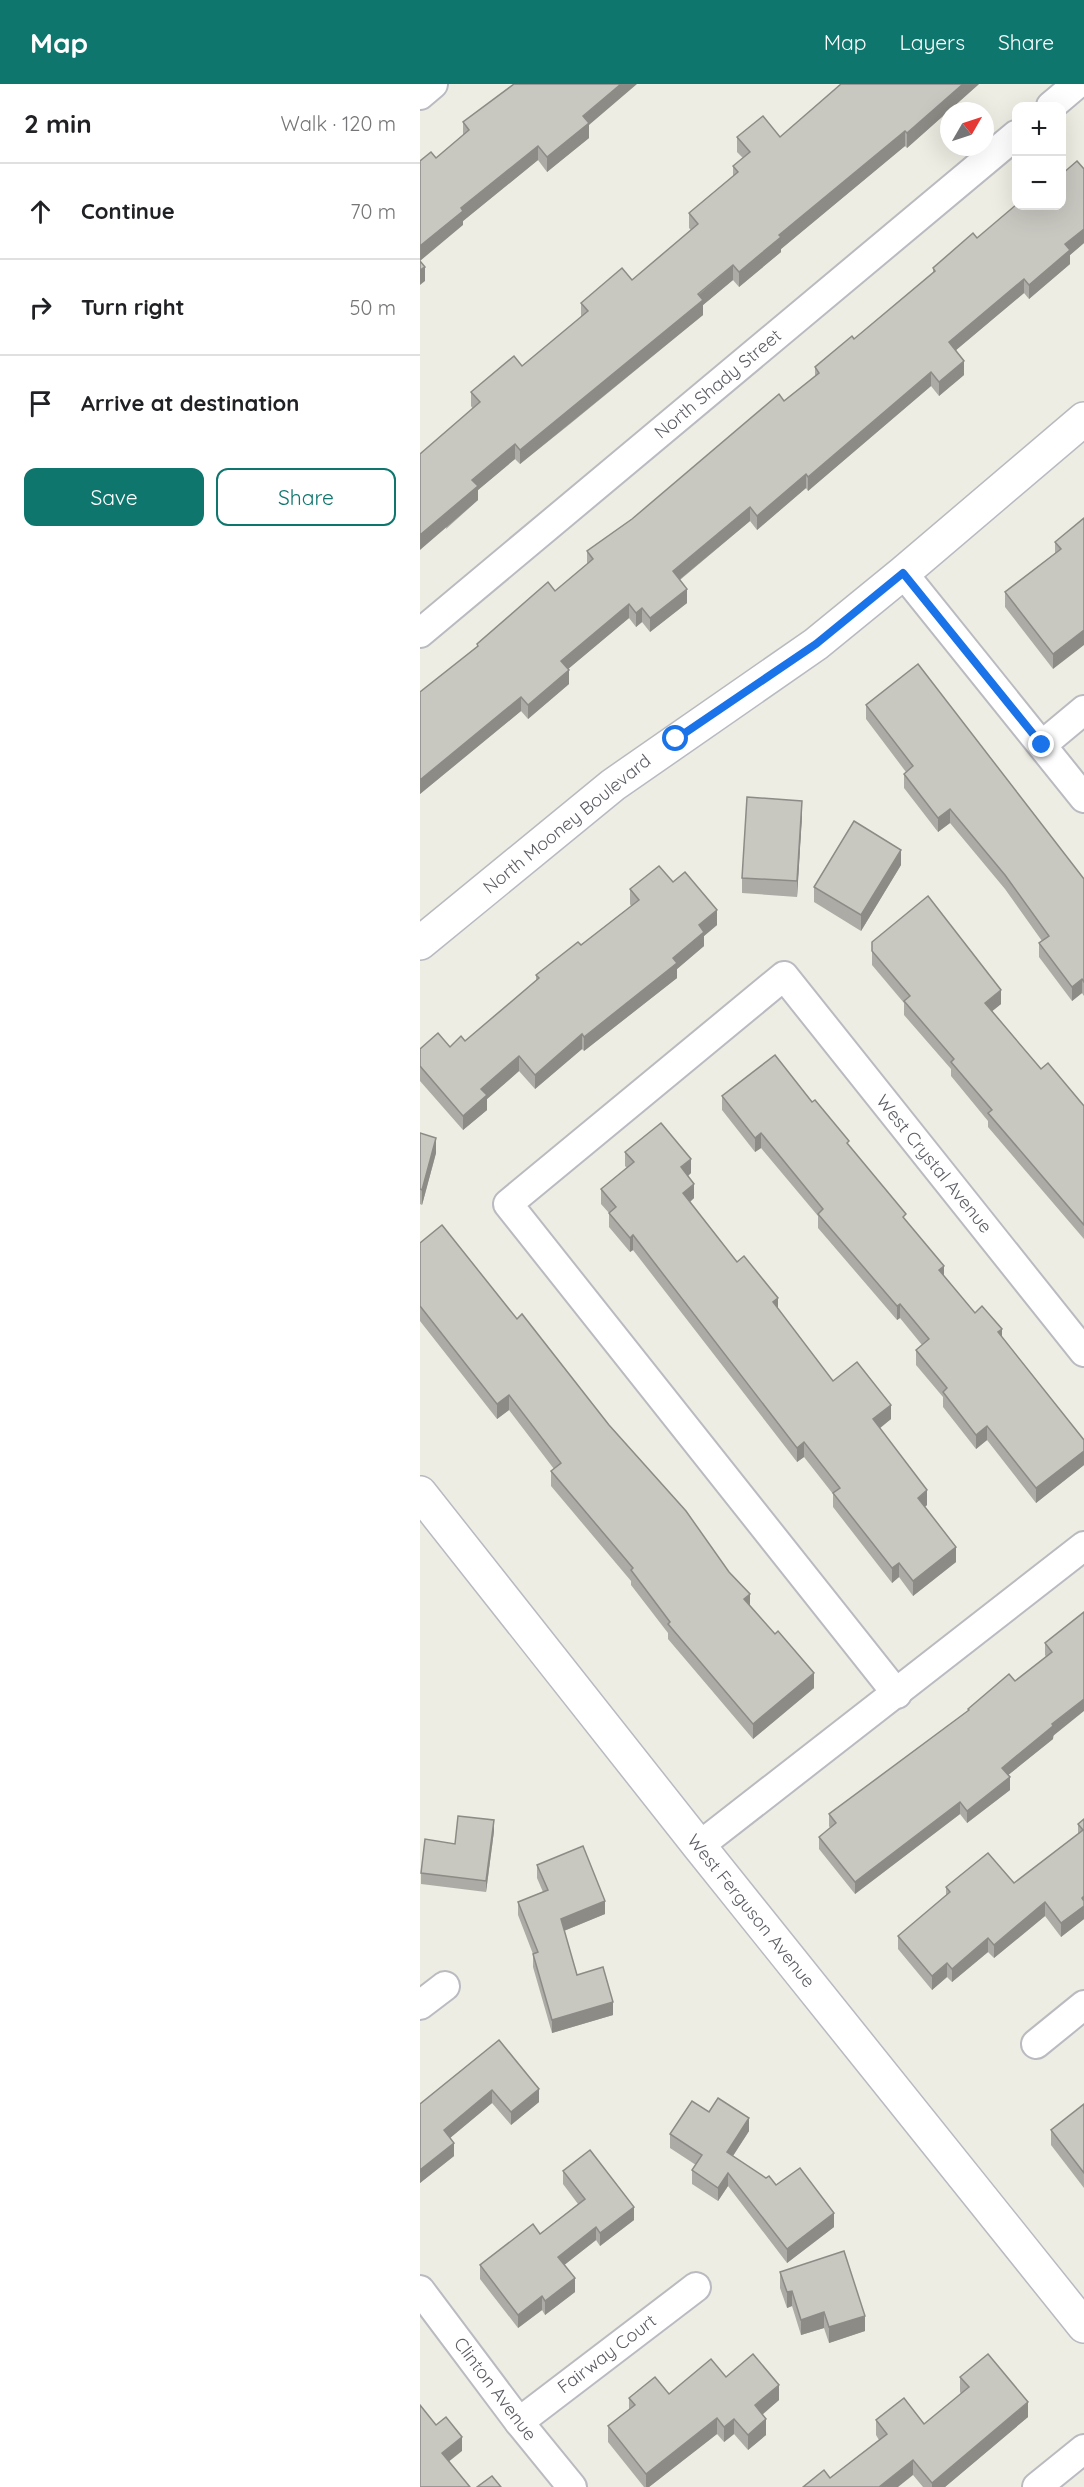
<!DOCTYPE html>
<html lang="en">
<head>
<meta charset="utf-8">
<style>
  :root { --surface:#fff; --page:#f2f2f2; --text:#202124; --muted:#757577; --line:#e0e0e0; --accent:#0f766e }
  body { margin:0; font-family:Quicksand,sans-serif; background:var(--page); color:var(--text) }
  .controls { position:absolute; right:18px; top:18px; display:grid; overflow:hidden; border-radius:12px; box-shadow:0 6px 24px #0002 }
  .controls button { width:54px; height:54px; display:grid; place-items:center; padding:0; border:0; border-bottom:2px solid var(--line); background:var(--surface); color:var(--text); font:30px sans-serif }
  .compass { position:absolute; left:520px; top:18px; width:54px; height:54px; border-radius:50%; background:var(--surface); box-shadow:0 6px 24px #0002; rotate:51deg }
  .stop { position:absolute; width:18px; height:18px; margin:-14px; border:4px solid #1a73e8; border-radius:50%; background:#fff }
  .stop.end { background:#1a73e8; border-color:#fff; box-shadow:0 2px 6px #0008 }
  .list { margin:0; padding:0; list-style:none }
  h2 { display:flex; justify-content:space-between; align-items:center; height:78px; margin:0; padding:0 24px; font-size:26px }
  h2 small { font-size:20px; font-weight:400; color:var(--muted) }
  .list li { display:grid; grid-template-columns:39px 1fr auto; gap:18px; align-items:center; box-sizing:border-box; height:96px; padding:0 24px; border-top:2px solid var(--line) }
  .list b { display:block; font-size:22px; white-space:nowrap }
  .list em { font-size:20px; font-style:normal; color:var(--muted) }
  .actions { display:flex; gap:12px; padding:18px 24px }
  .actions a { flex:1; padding:14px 0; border:2px solid var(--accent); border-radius:12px; text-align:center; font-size:21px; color:var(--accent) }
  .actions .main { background:var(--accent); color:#fff }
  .icon { flex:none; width:33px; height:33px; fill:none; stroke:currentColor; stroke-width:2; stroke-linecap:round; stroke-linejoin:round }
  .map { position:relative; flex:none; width:664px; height:2403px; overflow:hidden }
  header { display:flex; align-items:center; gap:36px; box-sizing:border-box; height:84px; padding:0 30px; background:var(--accent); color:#fff }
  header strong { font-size:28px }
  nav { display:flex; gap:33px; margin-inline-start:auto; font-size:21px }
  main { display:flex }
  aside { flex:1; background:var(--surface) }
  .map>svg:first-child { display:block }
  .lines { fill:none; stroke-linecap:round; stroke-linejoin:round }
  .street-casing { stroke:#babbc1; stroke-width:32 }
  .secondary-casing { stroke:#b8bac1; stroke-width:36 }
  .street { stroke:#fff; stroke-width:28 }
  .secondary { stroke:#fff; stroke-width:33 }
  .wall { fill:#acaba5 }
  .shaded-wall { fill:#8c8b86 }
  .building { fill:#c8c7c0; stroke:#8c8b86; stroke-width:1.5 }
  .route { stroke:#1a73e8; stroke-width:8 }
  .labels { text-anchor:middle; stroke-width:5; stroke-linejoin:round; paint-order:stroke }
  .street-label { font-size:18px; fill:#5b5d63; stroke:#fff }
</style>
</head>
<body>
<header>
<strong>Map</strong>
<nav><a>Map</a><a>Layers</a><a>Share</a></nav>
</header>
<main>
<aside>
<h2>2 min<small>Walk · 120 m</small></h2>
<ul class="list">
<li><svg class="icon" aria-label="ahead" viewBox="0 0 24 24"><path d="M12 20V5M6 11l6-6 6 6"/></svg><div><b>Continue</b></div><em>70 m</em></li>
<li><svg class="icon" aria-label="right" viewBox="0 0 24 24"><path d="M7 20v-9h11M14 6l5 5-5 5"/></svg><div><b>Turn right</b></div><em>50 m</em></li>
<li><svg class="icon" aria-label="arrive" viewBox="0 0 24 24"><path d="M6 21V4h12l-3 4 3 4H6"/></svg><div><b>Arrive at destination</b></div></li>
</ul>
<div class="actions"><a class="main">Save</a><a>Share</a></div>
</aside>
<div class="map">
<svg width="664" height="2403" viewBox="0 0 664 2403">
  <rect width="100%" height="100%" fill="#edede3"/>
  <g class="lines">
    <g class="street-casing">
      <g id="street">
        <polyline points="0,11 13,0"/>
        <polyline points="631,22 657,0"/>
        <polyline points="483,489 664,714"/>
        <polyline points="0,549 596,51"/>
        <polyline points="622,661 664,626"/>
        <polyline points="477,1610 88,1120 364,892 664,1268"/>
        <polyline points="279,1762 664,1462"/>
        <polyline points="0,1921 25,1902"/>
        <polyline points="616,1960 664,1921"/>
        <polyline points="0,2206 99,2338 152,2403"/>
        <polyline points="99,2338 276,2203"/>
        <polyline points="617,2403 664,2365"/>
      </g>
    </g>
    <g class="secondary-casing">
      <g id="secondary">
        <polyline points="0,859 193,701 396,560 483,489 664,335"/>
        <polyline points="0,1409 279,1762 664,2242"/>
      </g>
    </g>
    <use href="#street" class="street"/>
    <use href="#secondary" class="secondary"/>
  </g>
  <g class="wall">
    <polygon points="559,0 487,64 485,62 361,165 361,168 319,203 313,196 283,221 283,231 150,340 100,380 95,375 58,406 58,416 26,445 53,325 51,322 51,308 102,282 161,233 161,219 212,196 271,146 269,144 269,129 313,92 313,82 323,74 317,68 317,53 360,53"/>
    <polygon points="43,38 169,41 169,54 127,88 118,76 43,137 43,141 16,74 43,51"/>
    <polygon points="664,85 664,159 650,171 650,180 609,215 604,209 536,266 544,291 519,312 511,302 388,407 386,404 337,446 330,437 260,496 267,519 230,548 222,538 216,543 209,534 148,585 149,600 108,635 101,627 0,710 0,608 57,563 57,560 135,507 167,480 167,467 212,435 395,292 395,283 434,255 513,189 513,184 557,154"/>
    <polygon points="664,434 633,585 585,523 585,508 635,469 635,458"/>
    <polygon points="446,621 664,795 664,912 662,909 652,917 619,873 619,859 622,857 585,805 530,739 518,748 484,704 484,690 486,688 446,635"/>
    <polygon points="382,732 377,813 322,809 322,794"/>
    <polygon points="481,781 441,847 394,818 394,803"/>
    <polygon points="253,798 297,841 284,852 284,862 257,885 257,894 164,967 162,965 115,1005 99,987 67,1015 67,1026 43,1046 0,997 0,965 30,963 45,957 116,897 116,891 161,861 211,822 210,820 210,805"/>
    <polygon points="452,858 581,920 572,927 621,985 664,1022 664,1155 568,1043 568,1037 531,992 531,985 484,931 484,919 452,881"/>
    <polygon points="302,1012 392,1018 429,1062 486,1137 524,1192 555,1229 582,1254 664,1356 664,1381 616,1419 567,1356 556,1365 523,1323 523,1313 496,1281 496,1266 502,1261 480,1234 477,1236 398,1144 398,1132 341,1064 335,1068 302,1026"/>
    <polygon points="0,1049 16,1069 2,1121 0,1120"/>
    <polygon points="205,1068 271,1089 268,1092 274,1114 270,1118 317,1178 358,1225 413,1297 471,1335 459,1344 507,1421 505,1423 536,1478 493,1512 479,1493 472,1499 413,1423 413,1410 384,1373 377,1378 213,1166 210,1168 189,1143 189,1129 181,1120 181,1105 207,1084 205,1082"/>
    <polygon points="0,1159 97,1235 330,1522 394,1604 333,1655 248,1555 248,1549 211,1501 211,1497 131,1402 131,1387 134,1385 89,1326 77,1335 0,1237"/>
    <polygon points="664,1528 633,1655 588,1691 590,1706 547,1739 540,1730 435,1810 399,1765 399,1753 410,1744 409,1742 409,1730 548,1627 548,1625 595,1597 626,1573 625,1571 625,1559"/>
    <polygon points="664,1735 664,1835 641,1853 625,1832 574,1874 568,1868 532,1898 527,1893 512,1906 478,1865 478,1852 526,1812 526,1803 594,1799 658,1750 658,1740"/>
    <polygon points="74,1747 66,1808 1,1800 1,1789 35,1760"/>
    <polygon points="117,1781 185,1830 144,1847 157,1891 193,1931 132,1949 113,1883 113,1870 98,1831 98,1818 123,1808 117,1794"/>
    <polygon points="79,1956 119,2018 91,2041 72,2019 30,2054 34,2072 0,2099 0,2020"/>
    <polygon points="664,2020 664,2104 631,2061 631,2046"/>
    <polygon points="289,2028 329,2047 313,2072 414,2143 367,2179 308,2102 298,2117 272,2100 272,2086 276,2081 250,2064 250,2050"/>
    <polygon points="143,2087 214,2136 180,2162 176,2156 144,2181 155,2208 125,2231 122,2226 98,2244 60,2195 60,2181 120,2150 158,2120 143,2100"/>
    <polygon points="360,2188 445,2247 409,2259 404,2244 381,2251 372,2222 367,2224 360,2204"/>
    <polygon points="306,2293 359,2316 342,2330 346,2351 328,2366 314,2350 304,2358 297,2350 229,2403 224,2403 188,2358 188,2342 209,2326 209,2314 249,2310"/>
    <polygon points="540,2293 608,2333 525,2403 503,2403 493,2391 410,2394 459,2356 456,2351 456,2336 504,2340 541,2310 540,2308"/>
  </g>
  <g class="shaded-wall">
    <polygon points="201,0 217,0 169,41 169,54 127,88 127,73 163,32"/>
    <polygon points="543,0 559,0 487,64 487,49"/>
    <polygon points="485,47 485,62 361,165 361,168 319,203 319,188 359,151"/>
    <polygon points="118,62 118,76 43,137 43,141 0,177 0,162 41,124"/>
    <polygon points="664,145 664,159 650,171 650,180 609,215 609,201 645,160"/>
    <polygon points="313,181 313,196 283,221 283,231 100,380 100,366"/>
    <polygon points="5,183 5,197 0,201 0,186"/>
    <polygon points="604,195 604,209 529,272 529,258"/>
    <polygon points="544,277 544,291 519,312 519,298"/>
    <polygon points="511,288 511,302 388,407 388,393"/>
    <polygon points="95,360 95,375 58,406 58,416 0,466 0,451 52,396"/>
    <polygon points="386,390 386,404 337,446 337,432"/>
    <polygon points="330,423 330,437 253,501 253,487"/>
    <polygon points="267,505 267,519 230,548 230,534"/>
    <polygon points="209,520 209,534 141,591 141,577"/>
    <polygon points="222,524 222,538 216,543 216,529"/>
    <polygon points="664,546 664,561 633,585 633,570"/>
    <polygon points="149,586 149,600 108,635 108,621"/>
    <polygon points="101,613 101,627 0,710 0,696"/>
    <polygon points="382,717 382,732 377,813 377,797"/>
    <polygon points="530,725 530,739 518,748 518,734"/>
    <polygon points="481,766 481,781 441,847 441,831"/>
    <polygon points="297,826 297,841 284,852 284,862 257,885 257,894 164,967 164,953 253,874 279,841"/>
    <polygon points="662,895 662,909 652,917 652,903"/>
    <polygon points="581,906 581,920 565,933 565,919"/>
    <polygon points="162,950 162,965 115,1005 115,991"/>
    <polygon points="99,972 99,987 67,1015 67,1026 43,1046 43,1032 61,1005"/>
    <polygon points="341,1049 341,1064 335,1068 335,1054"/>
    <polygon points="16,1054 16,1069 2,1121 2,1106"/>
    <polygon points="271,1075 271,1089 261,1098 261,1083"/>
    <polygon points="274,1100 274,1114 263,1124 263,1109"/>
    <polygon points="213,1151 213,1166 210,1168 210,1154"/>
    <polygon points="524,1182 524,1196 519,1186"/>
    <polygon points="358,1214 358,1229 353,1218"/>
    <polygon points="480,1220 480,1234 477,1236 477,1222"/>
    <polygon points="582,1245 582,1259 578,1248"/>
    <polygon points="89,1311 89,1326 77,1335 77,1320"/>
    <polygon points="471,1321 471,1335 453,1350 453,1335"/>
    <polygon points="567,1342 567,1356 556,1365 556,1351"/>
    <polygon points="384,1358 384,1373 377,1378 377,1364"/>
    <polygon points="664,1367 664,1381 616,1419 616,1404"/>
    <polygon points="507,1406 507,1421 498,1428 498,1414"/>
    <polygon points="536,1463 536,1478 493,1512 493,1497"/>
    <polygon points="479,1479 479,1493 472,1499 472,1484"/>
    <polygon points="330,1510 330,1525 324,1515"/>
    <polygon points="394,1589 394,1604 333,1655 333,1640"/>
    <polygon points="664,1615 664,1627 633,1652 633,1655 582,1696 582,1684 632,1640"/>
    <polygon points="590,1693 590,1706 547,1739 547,1727"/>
    <polygon points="540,1718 540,1730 435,1810 435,1798"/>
    <polygon points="74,1736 74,1747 66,1808 66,1797"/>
    <polygon points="664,1812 664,1835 641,1853 641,1839"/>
    <polygon points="185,1817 185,1830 141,1848 141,1835"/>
    <polygon points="625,1818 625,1832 574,1874 574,1861"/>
    <polygon points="568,1854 568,1868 532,1898 532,1885"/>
    <polygon points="527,1879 527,1893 512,1906 512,1892"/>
    <polygon points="193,1918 193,1931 132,1949 132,1936"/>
    <polygon points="119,2005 119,2018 91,2041 91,2028"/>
    <polygon points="72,2006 72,2019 24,2059 24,2046"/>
    <polygon points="329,2034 329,2047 307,2081 307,2068"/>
    <polygon points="34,2059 34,2072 0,2099 0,2086"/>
    <polygon points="308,2089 308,2102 298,2117 298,2104"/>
    <polygon points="214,2123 214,2136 180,2162 180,2149"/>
    <polygon points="414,2129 414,2143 367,2179 367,2165"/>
    <polygon points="176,2143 176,2156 138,2186 138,2173"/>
    <polygon points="155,2194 155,2208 125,2231 125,2217"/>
    <polygon points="372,2207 372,2222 367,2224 367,2208"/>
    <polygon points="122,2212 122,2226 98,2244 98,2231"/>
    <polygon points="404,2228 404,2244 381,2251 381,2236"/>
    <polygon points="445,2232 445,2247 409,2259 409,2243"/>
    <polygon points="359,2301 359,2316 335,2337 335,2321"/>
    <polygon points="608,2318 608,2333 525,2403 512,2403 512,2399"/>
    <polygon points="297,2334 297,2350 229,2403 226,2403 226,2390"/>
    <polygon points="314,2335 314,2350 304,2358 304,2343"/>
    <polygon points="346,2335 346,2351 328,2366 328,2351"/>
    <polygon points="42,2353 42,2367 22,2383 22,2369"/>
    <polygon points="493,2376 493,2391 478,2403 459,2403"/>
  </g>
  <g class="building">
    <polygon points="94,0 201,0 163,32 169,39 127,73 118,62 41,124 43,127 0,162 0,77 11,68 16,74 49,46 43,38"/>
    <polygon points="421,0 543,0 487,49 485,47 359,151 361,153 319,188 313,181 278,210 283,216 150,325 100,366 95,360 52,396 58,402 0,451 0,370 60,318 51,308 94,272 102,282 168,227 161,219 202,184 212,196 278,140 269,129 318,88 313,82 330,68 317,53 343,32 360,53"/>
    <polygon points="657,77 664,85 664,145 645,160 650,166 609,201 604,195 529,258 544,277 519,298 511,288 388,393 386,390 337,432 330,423 253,487 267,505 230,534 222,524 216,529 209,520 141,577 149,586 108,621 101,613 0,696 0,608 58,562 57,560 128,498 135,507 173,475 167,467 212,435 359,310 364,317 399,289 395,283 432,252 434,255 515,187 513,184 553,149 557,154 597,120 597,122 642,122 642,90"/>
    <polygon points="0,177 5,183 0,186"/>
    <polygon points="664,434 664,546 633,570 585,508 641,465 635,458"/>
    <polygon points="498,580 664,795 664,898 662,895 652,903 619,859 629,852 585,791 530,725 518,734 484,690 493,682 446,621"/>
    <polygon points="327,713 382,717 377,797 322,794"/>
    <polygon points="434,737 481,766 441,831 394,803"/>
    <polygon points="239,782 253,798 265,788 297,826 279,841 284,848 253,874 257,879 164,953 162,950 115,991 99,972 61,1005 67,1011 43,1032 0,982 0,965 18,949 30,963 41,952 45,957 119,894 116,891 158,858 161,861 219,816 210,805"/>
    <polygon points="508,812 581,906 565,919 621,985 628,979 664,1022 664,1141 568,1029 572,1026 531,978 534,975 484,917 490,912 452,867 452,858"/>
    <polygon points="355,971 392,1018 395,1016 429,1057 427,1059 486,1130 483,1133 524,1182 519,1186 555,1229 562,1222 582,1245 578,1248 664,1356 664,1367 616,1404 567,1342 556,1351 523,1308 527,1304 496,1266 509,1255 480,1220 477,1222 398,1130 403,1125 341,1049 335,1054 302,1012"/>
    <polygon points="241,1039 271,1075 261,1083 274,1100 263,1109 317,1178 324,1172 358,1214 353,1218 413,1297 437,1278 471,1321 453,1335 507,1406 498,1414 536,1463 493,1497 479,1479 472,1484 413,1409 420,1404 384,1358 377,1364 213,1151 210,1154 189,1129 196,1123 181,1105 214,1078 205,1068"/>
    <polygon points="0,1049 16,1054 2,1106 0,1105"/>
    <polygon points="22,1141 97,1235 102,1230 189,1341 266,1427 309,1488 330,1510 324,1515 355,1550 358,1547 394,1589 333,1640 248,1540 250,1538 211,1486 213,1484 131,1387 141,1379 89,1311 77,1320 0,1222 0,1159"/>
    <polygon points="664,1528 664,1615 632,1640 633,1642 582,1684 590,1693 547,1727 540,1718 435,1798 399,1753 416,1739 409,1730 549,1626 548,1625 589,1590 595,1597 632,1568 625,1559"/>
    <polygon points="38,1732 74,1736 66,1797 1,1789 5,1755 35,1760"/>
    <polygon points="664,1735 664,1812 662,1814 664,1817 664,1822 641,1839 625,1818 574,1861 568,1854 532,1885 527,1879 512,1892 478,1852 530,1808 526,1803 568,1769 594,1799 663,1746 658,1740"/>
    <polygon points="163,1762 185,1817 141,1835 157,1891 183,1883 193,1918 132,1936 113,1870 118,1868 98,1818 128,1806 117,1781"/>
    <polygon points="79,1956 119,2005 91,2028 72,2006 24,2046 34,2059 0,2086 0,2020"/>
    <polygon points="298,2014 329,2034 307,2068 346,2094 349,2092 356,2101 380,2084 414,2129 367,2165 308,2089 298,2104 272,2086 282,2071 250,2050 272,2017 289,2028"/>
    <polygon points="664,2020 664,2089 631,2046"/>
    <polygon points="170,2066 214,2123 180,2149 176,2143 138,2173 155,2194 125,2217 122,2212 98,2231 60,2181 113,2140 120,2150 165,2115 143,2087"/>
    <polygon points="424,2167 445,2232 409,2243 404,2228 381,2236 372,2207 367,2208 360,2188"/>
    <polygon points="333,2270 359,2301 335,2321 346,2335 328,2351 314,2335 304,2343 297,2334 226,2390 188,2342 215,2321 209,2314 235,2293 249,2310 291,2275 306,2293"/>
    <polygon points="568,2270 608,2318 512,2399 493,2376 459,2403 383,2403 404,2386 410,2394 467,2350 456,2336 484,2314 504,2340 549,2303 540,2293"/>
    <polygon points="0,2321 16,2341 26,2333 42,2353 22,2369 50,2403 0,2403"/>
    <polygon points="72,2392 81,2403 57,2403"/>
  </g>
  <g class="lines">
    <polyline class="route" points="256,655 396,560 483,489 622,661"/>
  </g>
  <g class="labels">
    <g class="street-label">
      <text transform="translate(298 300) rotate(-40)" y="6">North Shady Street</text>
      <text transform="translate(147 740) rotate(-39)" y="6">North Mooney Boulevard</text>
      <text transform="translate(514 1080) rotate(51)" y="6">West Crystal Avenue</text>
      <text transform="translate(331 1827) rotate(51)" y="6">West Ferguson Avenue</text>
      <text transform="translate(187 2270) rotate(-37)" y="6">Fairway Court</text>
      <text transform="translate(75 2305) rotate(53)" y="6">Clinton Avenue</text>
    </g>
  </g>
</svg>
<div class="controls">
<button>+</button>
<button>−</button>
</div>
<svg class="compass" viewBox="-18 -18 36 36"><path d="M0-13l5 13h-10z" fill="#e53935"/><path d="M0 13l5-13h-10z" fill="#757577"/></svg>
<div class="stop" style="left:256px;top:655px"></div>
<div class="stop end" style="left:622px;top:661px"></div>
</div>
</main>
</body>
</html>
